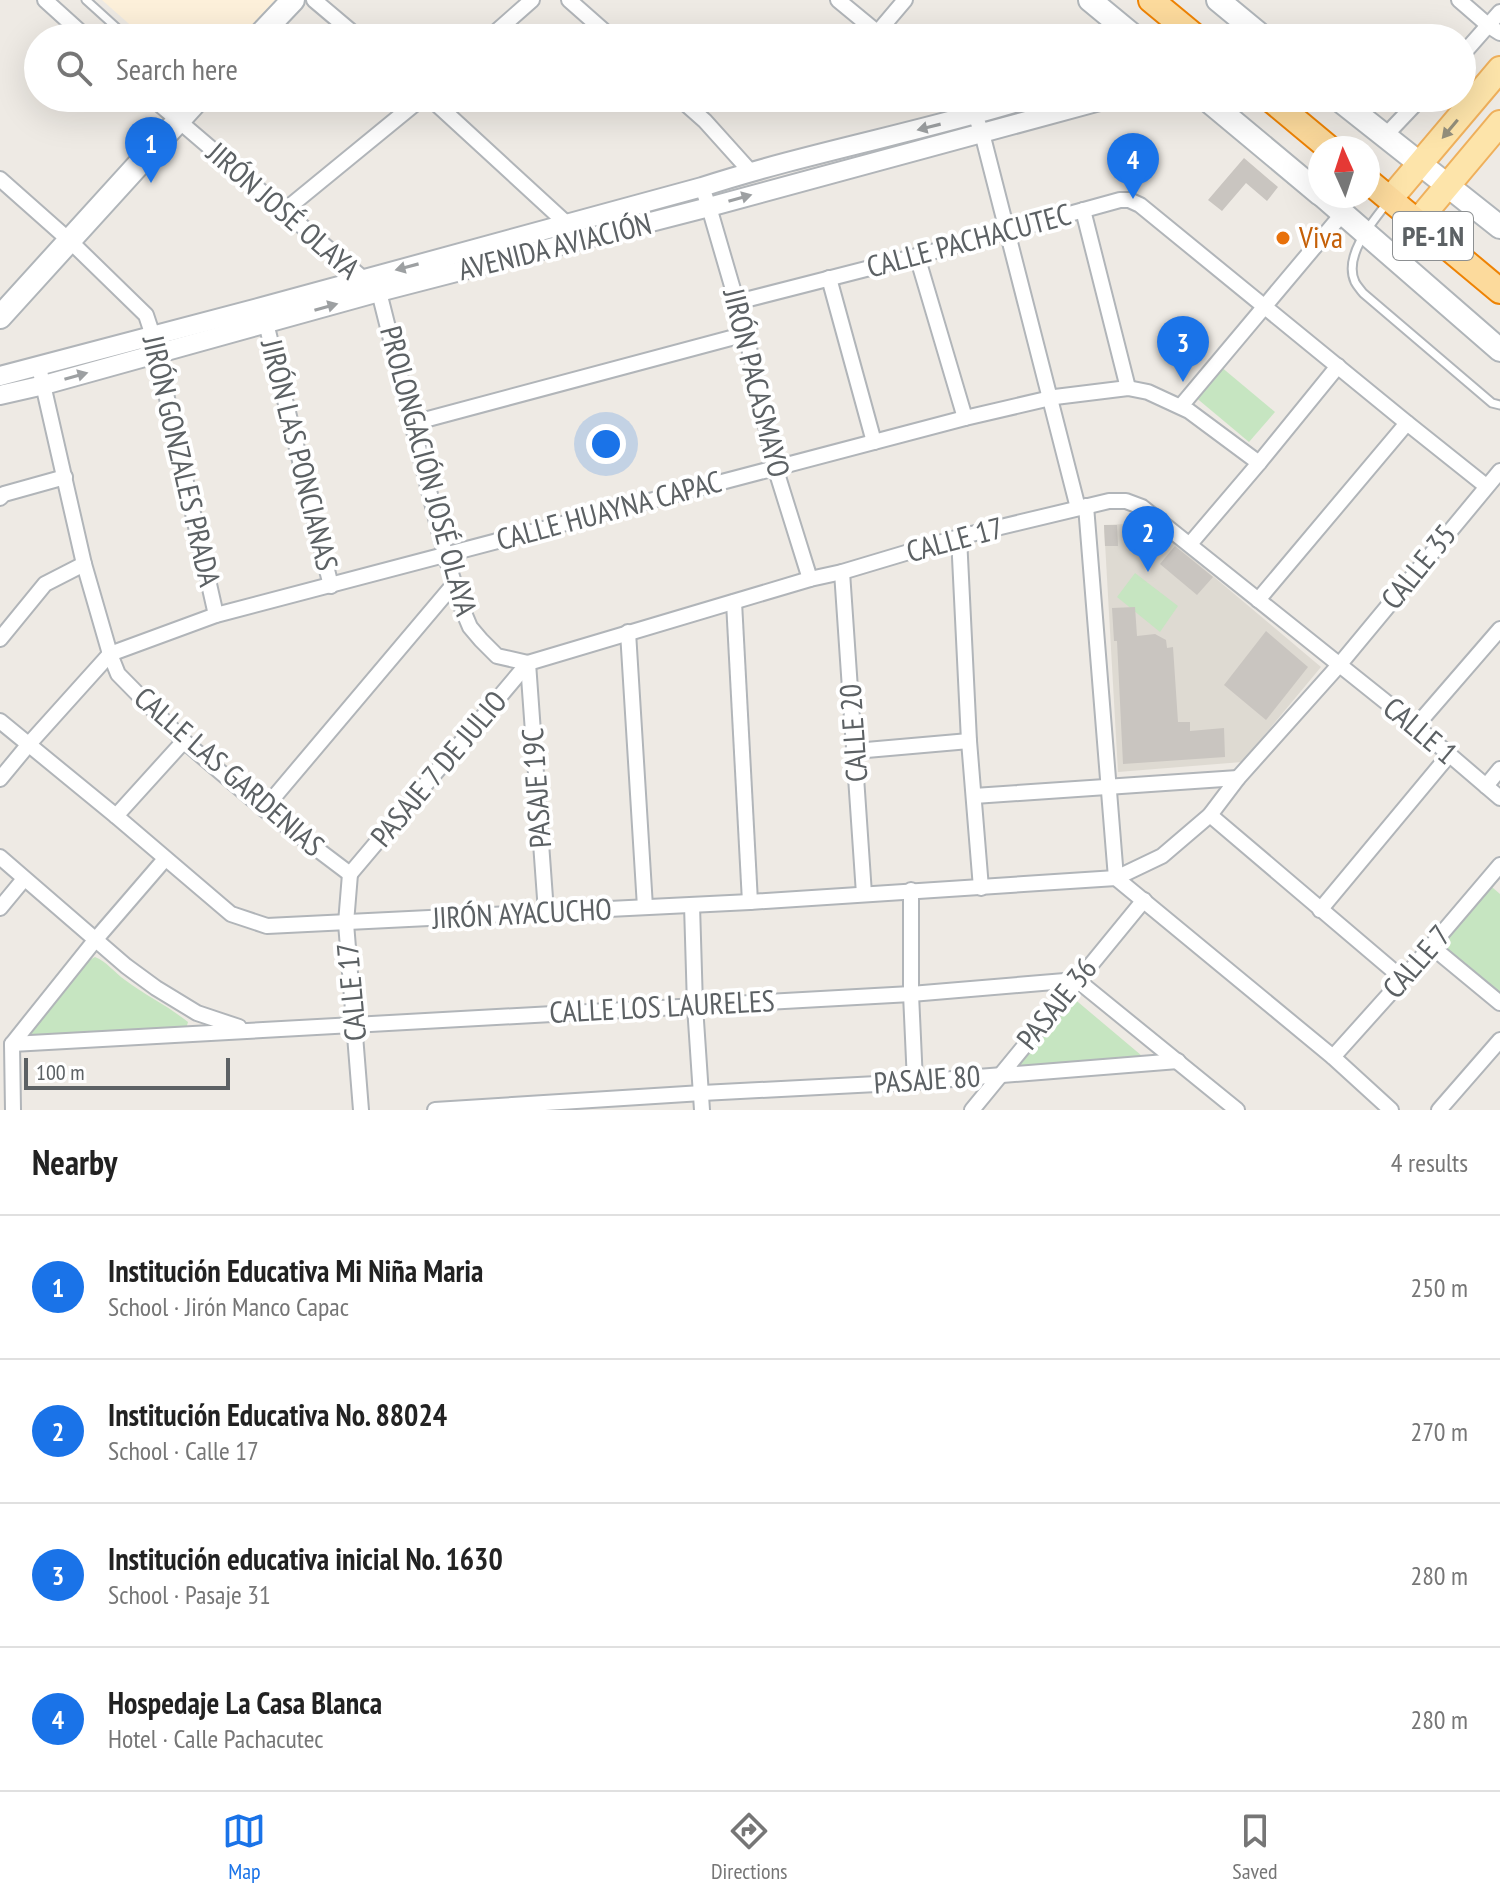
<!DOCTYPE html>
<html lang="en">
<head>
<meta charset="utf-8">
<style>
  :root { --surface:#fff; --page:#f6f6f6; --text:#222; --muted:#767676; --line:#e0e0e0; --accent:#1a73e8 }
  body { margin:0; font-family:"PT Sans Narrow",sans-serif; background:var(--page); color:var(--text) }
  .compass { position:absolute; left:1308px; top:136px; width:72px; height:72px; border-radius:50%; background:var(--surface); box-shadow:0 8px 32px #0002; rotate:357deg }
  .scale { position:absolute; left:24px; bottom:20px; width:206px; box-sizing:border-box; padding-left:8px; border:4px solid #5c6164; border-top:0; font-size:22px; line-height:28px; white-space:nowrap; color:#5c6164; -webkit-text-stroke:6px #fff; paint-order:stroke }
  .you { position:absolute; left:606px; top:444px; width:28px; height:28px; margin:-20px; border:6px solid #fff; border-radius:50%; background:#1a73e8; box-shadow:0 0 0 12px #1a73e833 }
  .badge { display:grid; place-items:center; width:52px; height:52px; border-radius:50%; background:var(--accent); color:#fff; font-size:26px; font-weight:700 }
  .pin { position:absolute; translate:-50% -66px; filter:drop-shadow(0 2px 4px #0008) }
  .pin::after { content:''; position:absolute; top:42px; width:28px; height:24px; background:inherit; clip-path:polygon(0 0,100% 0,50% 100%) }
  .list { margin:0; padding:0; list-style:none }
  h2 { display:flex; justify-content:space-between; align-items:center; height:104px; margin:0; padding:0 32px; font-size:34px }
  h2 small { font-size:26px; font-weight:400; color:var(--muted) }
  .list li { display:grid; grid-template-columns:52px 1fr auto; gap:24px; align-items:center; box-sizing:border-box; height:144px; padding:0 32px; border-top:2px solid var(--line) }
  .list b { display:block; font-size:30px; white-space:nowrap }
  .list p { margin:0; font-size:26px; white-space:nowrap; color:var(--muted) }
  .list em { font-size:26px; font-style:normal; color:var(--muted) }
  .icon { flex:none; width:44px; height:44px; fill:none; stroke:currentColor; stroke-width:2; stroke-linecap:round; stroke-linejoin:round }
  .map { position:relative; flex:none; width:1500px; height:1110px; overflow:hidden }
  .search { position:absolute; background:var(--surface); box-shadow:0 8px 32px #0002; left:24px; right:24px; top:24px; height:88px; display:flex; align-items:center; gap:20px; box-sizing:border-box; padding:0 28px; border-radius:44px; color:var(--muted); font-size:30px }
  .sheet { height:680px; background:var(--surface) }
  nav { display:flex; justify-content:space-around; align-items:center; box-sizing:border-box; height:112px; border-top:2px solid var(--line); background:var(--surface); font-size:22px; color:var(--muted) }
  nav a { display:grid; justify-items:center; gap:4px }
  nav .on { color:var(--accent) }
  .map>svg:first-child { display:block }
  .commercial { fill:#fdf0da }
  .education { fill:#dedad2 }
  .green { fill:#c6e5c1 }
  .building { fill:#c9c5c0 }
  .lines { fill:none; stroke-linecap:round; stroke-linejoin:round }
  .service-casing { stroke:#b1b5b9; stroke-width:11 }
  .minor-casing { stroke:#b1b5b9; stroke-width:18 }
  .tertiary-casing { stroke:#b1b5b9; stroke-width:22 }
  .secondary-casing { stroke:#b0b5b9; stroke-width:26 }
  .primary-casing { stroke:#efb05c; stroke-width:28 }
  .trunk-casing { stroke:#ee8304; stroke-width:28 }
  .service { stroke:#fff; stroke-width:7 }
  .minor { stroke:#fff; stroke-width:14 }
  .tertiary { stroke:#fff; stroke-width:18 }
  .secondary { stroke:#fff; stroke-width:22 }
  .primary { stroke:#fde4aa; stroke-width:24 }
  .trunk { stroke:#fcda9c; stroke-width:24 }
  .oneway { fill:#9da0a2 }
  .oneway2 { fill:#948f7c }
  .food-dot { fill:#e8710a; stroke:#fff; stroke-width:3 }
  .labels { text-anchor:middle; stroke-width:8; stroke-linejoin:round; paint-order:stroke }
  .shield { fill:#fff; stroke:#8d9092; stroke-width:2 }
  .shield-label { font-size:28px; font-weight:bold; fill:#5c6164 }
  .street-label { font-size:30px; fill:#5c6164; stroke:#fff }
  .food-label { font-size:30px; fill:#c56008; stroke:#fff; text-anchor:start }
</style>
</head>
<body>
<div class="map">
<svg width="1500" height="1110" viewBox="0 0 1500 1110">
  <rect width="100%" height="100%" fill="#eeeae4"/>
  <polygon class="commercial" points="102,0 275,0 240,38 145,38"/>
  <polygon class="education" points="1150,523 1321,667 1242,762 1118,772 1104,525"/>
  <g class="green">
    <polygon points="1220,366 1275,412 1249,442 1194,396"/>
    <polygon points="1135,573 1178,606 1160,632 1117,597"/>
    <polygon points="1486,882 1500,894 1500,998 1434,944"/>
    <path d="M95,957C107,962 114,972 125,980C145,995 168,1006 188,1022L186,1029L36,1038L30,1032L32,1027L88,961Z"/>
    <polygon points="1072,997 1148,1061 1016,1066"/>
  </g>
  <g class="building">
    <polygon points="1244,158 1278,187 1267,201 1246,183 1222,211 1208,200"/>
    <polygon points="1104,525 1117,525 1118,546 1105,546"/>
    <polygon points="1175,546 1213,577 1197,595 1160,564"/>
    <polygon points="1135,607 1137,636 1155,634 1166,640 1167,648 1173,647 1178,722 1190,722 1190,731 1224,728 1225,757 1123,764 1117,641 1114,641 1112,608"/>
    <polygon points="1266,631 1308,667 1266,720 1224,685"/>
  </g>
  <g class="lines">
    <g class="service-casing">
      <g id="service">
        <polyline points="86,0 128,38"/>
        <path d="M1388,202C1372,222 1343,256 1355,282C1357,286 1360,289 1363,293L1492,403L1500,405"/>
      </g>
    </g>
    <g class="minor-casing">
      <g id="minor">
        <polyline points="45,0 87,38"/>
        <polyline points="314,0 359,38"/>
        <polyline points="569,0 612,38"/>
        <polyline points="838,0 884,38"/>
        <polyline points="1459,0 1489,26 1500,33"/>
        <polyline points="877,33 905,0"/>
        <polyline points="489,38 532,0"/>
        <polyline points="1462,55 1500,12"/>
        <polyline points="152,98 379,292 445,554 462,608 470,627 481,640 497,656 528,663"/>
        <polyline points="430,98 566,223"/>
        <polyline points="679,98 705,121 750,171"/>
        <polyline points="955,98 975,115 982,133 1078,508"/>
        <polyline points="1384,137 1421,98"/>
        <polyline points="0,179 70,241 146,315 153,336 216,615"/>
        <polyline points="702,187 709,207 746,334 775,467 810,579"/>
        <polyline points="1083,210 1128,388"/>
        <polyline points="284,211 422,98"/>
        <polyline points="917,256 965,418"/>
        <polyline points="829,278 874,442"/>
        <polyline points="737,302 917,256 1120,200 1129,200 1140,205 1407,423 1486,486"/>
        <polyline points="264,315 331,586"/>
        <polyline points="39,367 84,564 110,654 118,674 184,741 264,809 350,874"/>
        <polyline points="1181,406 1343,213"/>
        <polyline points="413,423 746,334"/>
        <polyline points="0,498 4,494 65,477"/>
        <polyline points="1086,506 1116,878 1333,1057 1391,1110"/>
        <polyline points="959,537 969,741 981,888"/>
        <polyline points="1190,544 1259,463 1338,366"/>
        <polyline points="842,572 864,894"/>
        <polyline points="1258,600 1407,423"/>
        <polyline points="734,602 750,902"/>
        <polyline points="628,632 645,907"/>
        <polyline points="0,639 45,584 84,564"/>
        <polyline points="528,663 810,579 842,572 959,537 1109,501 1126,501 1142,507 1416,726 1500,798"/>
        <polyline points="528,663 546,912"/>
        <polyline points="0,721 116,816 231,914 267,926 750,902 1116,878 1162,856 1210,815 1238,778 1340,664 1500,471"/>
        <polyline points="1416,726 1500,629"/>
        <polyline points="855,751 969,741"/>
        <polyline points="0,779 29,744 110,654 216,615 965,418 1055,397 1128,388 1148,392 1189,411 1259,463"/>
        <polyline points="1486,786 1500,769"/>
        <polyline points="974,796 1238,778"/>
        <polyline points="264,809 454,584"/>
        <polyline points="1210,815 1403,979"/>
        <polyline points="116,816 184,741"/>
        <polyline points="0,857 126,966 156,988 197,1013 239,1027"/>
        <polyline points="350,874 528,663"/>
        <polyline points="350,874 346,923 361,1110"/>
        <polyline points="911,890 911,994 915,1082"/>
        <polyline points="692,905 695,1006 702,1110"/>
        <polyline points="0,908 24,879"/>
        <polyline points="1320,910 1449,755"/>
        <polyline points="1431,946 1500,1003"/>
        <polyline points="12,1044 911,994 1077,980 1237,1110"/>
        <polyline points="1333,1057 1403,979 1500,865"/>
        <polyline points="13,1110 12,1044 96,939 165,859"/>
        <polyline points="435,1110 702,1093 915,1082 1178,1061"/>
        <polyline points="972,1110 1144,900"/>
        <polyline points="1439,1110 1500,1040"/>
      </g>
    </g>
    <g class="tertiary-casing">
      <g id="tertiary">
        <polyline points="1158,38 1178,22"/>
        <path d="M0,376L262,307L702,187C810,152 922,132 1031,98"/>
        <polyline points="0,395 44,385 379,292 709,207 1111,98"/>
      </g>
    </g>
    <g class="secondary-casing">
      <g id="secondary">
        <polyline points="1090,0 1136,38"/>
        <polyline points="1218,0 1264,38"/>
        <polyline points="257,38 293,0"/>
        <polyline points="1205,98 1320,194"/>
        <polyline points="1337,98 1500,227"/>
        <polyline points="1323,196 1500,350"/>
        <polyline points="0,317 199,98"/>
      </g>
    </g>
    <g class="primary-casing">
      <g id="primary">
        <polyline points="1390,199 1500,69"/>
        <polyline points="1417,222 1500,123"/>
      </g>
    </g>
    <g class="trunk-casing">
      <g id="trunk">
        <polyline points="1151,0 1197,38"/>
        <polyline points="1269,98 1329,148"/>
        <polyline points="1368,181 1500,291"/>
      </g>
    </g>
    <use href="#service" class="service"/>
    <use href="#minor" class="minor"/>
    <use href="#tertiary" class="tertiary"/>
    <use href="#secondary" class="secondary"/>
    <use href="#primary" class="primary"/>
    <use href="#trunk" class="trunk"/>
  </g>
  <defs><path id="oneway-solid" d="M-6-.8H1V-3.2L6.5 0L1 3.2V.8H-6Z" transform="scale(2)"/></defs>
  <g class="oneway">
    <use href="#oneway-solid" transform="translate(929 127) rotate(166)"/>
    <use href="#oneway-solid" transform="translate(740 198) rotate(-16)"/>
    <use href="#oneway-solid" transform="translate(407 267) rotate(165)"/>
    <use href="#oneway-solid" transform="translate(326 307) rotate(-16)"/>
    <use href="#oneway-solid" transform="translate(76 376) rotate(-16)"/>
  </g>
  <use class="oneway2" href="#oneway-solid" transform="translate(1450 129) rotate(130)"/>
  <circle class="food-dot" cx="1283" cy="238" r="8"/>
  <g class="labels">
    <rect class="shield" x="1393" y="212" width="80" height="48" rx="6"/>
    <g class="shield-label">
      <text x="1433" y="246">PE-1N</text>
    </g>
    <g class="street-label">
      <text transform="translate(283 211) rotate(41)" y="10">JIRÓN JOSÉ OLAYA</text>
      <text transform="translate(969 241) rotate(-15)" y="10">CALLE PACHACUTEC</text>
      <text transform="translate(555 247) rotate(-14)" y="10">AVENIDA AVIACIÓN</text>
      <text transform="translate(756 383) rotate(76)" y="10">JIRÓN PACASMAYO</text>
      <text transform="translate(299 455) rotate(76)" y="10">JIRÓN LAS PONCIANAS</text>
      <text transform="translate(181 461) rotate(77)" y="10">JIRÓN GONZALES PRADA</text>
      <text transform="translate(428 471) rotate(75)" y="10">PROLONGACIÓN JOSÉ OLAYA</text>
      <text transform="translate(609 511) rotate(-15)" y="10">CALLE HUAYNA CAPAC</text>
      <text transform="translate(955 540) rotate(-15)" y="10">CALLE 17</text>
      <text transform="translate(1419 567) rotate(-51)" y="10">CALLE 35</text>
      <text transform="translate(1420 731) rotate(40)" y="10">CALLE 1</text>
      <text transform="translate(854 733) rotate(-94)" y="10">CALLE 20</text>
      <text transform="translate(439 769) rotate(-50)" y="10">PASAJE 7 DE JULIO</text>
      <text transform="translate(229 772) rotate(41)" y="10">CALLE LAS GARDENIAS</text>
      <text transform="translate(537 788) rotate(-94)" y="10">PASAJE 19C</text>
      <text transform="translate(522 914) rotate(-3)" y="10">JIRÓN AYACUCHO</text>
      <text transform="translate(1417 962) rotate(-49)" y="10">CALLE 7</text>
      <text transform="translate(352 992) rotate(-95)" y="10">CALLE 17</text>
      <text transform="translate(1057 1004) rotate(-51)" y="10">PASAJE 36</text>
      <text transform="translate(662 1007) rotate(-3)" y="10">CALLE LOS LAURELES</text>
      <text transform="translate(927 1080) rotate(-4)" y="10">PASAJE 80</text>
    </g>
    <g class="food-label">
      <text x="1299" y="248">Viva</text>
    </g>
  </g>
</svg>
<svg class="compass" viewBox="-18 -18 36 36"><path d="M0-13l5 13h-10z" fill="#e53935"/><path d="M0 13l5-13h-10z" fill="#767676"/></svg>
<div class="scale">100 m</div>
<div class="you"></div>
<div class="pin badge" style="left:151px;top:183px">1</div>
<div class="pin badge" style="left:1148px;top:572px">2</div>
<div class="pin badge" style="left:1183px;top:382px">3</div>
<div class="pin badge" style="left:1133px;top:199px">4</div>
<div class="search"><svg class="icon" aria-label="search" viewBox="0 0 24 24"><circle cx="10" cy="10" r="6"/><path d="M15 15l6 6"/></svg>Search here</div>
</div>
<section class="sheet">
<h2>Nearby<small>4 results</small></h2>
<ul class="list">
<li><span class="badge">1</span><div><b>Institución Educativa Mi Niña Maria</b><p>School · Jirón Manco Capac</p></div><em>250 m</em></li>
<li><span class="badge">2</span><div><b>Institución Educativa No. 88024</b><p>School · Calle 17</p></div><em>270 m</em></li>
<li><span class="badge">3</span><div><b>Institución educativa inicial No. 1630</b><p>School · Pasaje 31</p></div><em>280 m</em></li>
<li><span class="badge">4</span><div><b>Hospedaje La Casa Blanca</b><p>Hotel · Calle Pachacutec</p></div><em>280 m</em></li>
</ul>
</section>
<nav>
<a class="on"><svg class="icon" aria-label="map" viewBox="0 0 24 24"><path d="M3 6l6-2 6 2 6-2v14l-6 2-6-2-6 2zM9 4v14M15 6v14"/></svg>Map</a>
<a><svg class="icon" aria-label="directions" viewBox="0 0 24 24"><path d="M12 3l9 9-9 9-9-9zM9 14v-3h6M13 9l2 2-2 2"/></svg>Directions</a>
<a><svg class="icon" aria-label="saved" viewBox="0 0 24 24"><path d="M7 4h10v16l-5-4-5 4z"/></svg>Saved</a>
</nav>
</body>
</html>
